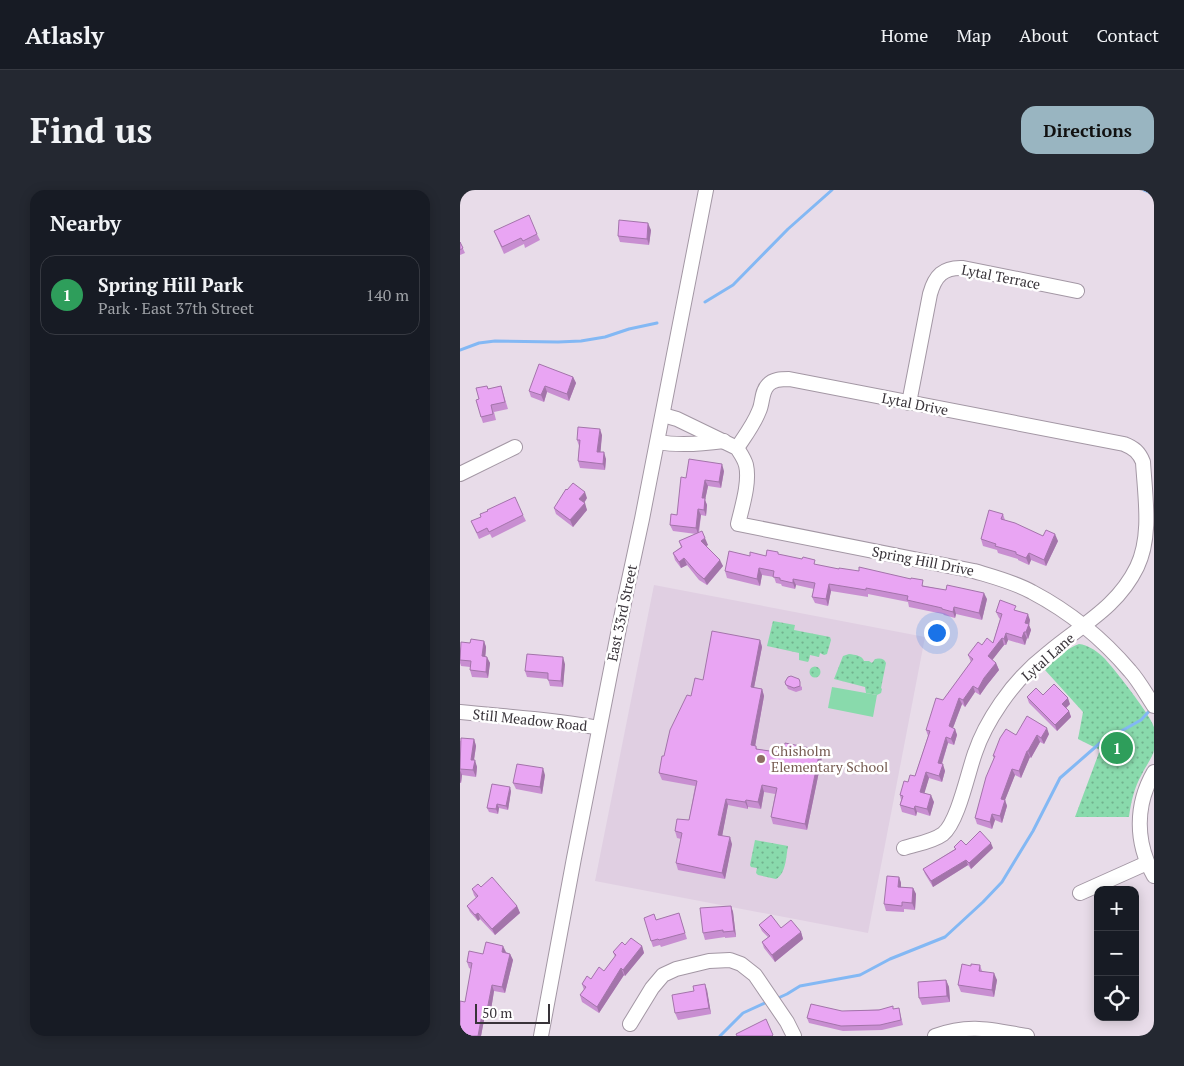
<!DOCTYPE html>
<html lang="en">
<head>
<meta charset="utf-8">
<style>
  :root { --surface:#171b24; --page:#242831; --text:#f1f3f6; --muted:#9ea1a6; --line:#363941; --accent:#99b5c1 }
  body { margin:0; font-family:"PT Serif",serif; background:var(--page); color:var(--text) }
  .controls { position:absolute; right:15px; bottom:15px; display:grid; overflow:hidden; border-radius:10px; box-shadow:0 2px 12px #0003 }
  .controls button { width:45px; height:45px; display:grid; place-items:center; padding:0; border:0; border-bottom:1px solid var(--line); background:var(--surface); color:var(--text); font:25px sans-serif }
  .scale { position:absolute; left:15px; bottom:12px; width:75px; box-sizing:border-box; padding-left:5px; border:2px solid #383339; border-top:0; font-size:14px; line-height:18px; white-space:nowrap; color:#383339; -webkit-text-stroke:4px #fff; paint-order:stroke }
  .you { position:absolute; left:476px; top:442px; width:18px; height:18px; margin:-12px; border:4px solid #fff; border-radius:50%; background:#1a73e8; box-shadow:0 0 0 8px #1a73e833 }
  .badge { display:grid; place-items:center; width:32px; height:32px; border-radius:50%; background:var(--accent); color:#fff; font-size:16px; font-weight:700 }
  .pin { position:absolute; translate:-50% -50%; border:2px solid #fff; box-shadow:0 1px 5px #0006 }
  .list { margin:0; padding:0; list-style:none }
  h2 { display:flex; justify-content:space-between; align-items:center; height:65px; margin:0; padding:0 20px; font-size:21px }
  h2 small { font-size:16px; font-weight:400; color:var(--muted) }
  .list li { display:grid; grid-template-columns:32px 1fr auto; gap:15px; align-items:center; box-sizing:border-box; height:80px; margin:0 10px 10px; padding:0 10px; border:1px solid var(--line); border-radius:15px }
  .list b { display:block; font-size:19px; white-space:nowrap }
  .list p { margin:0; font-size:16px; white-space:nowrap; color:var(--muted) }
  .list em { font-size:16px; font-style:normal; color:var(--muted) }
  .icon { flex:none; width:28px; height:28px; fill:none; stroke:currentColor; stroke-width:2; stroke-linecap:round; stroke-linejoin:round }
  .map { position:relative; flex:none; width:694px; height:846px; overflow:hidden; border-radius:15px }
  header { display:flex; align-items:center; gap:30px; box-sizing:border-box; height:70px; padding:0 25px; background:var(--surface); border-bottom:1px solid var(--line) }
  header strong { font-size:24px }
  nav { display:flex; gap:28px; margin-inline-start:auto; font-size:18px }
  .intro { display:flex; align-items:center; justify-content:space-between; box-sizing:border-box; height:120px; padding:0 30px }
  h1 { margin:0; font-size:35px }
  .button { padding:12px 22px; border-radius:15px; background:var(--accent); color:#111; font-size:18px; font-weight:700 }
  main { display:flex; gap:30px; padding:0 30px }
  aside { flex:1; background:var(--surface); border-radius:15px; box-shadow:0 2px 12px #0003 }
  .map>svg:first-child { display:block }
  .built { fill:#e0cfe2 }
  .grass { fill:#89daac }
  .park { fill:url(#park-dots) }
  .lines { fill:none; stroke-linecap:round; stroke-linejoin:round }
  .stream { stroke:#83b8f4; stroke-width:3 }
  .minor-casing { stroke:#a397a4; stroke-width:16 }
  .minor { stroke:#fff; stroke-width:14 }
  .wall { fill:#c88ed1 }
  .shaded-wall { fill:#a374aa }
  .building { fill:#e9a5f3; stroke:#a374aa }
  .education-dot { fill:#8d6e63; stroke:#fff; stroke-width:2 }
  .labels { text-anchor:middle; stroke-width:5; stroke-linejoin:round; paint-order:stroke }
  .street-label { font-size:14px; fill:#383339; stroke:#fff }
  .education-label { font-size:14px; fill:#785e54; stroke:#fff; text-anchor:start }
</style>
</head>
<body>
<header>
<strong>Atlasly</strong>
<nav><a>Home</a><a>Map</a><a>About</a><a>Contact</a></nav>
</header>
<div class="intro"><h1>Find us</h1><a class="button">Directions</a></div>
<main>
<aside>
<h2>Nearby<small></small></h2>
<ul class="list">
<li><span class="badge" style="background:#2e9e5b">1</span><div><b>Spring Hill Park</b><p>Park · East 37th Street</p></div><em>140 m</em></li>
</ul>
</aside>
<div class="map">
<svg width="694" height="846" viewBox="0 0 694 846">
  <defs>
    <pattern id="park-dots" width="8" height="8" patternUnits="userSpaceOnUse" patternTransform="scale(1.25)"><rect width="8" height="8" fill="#89daac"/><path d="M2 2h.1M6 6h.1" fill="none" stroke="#71b18d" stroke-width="1.8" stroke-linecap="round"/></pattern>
  </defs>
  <rect width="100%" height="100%" fill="#e8dce9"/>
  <polygon class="built" points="194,395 465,447 408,743 135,691"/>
  <polygon class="grass" points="372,497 417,505 413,527 368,518"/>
  <g class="park">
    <polygon points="313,431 335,435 334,440 370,447 371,450 367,464 364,465 360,463 359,467 350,465 349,470 348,472 339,470 339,463 307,456"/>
    <path d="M619,454C628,455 635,460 642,466C651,474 692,527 694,537C694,544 694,554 694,560C693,567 685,577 682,584C674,598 671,612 669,627H615L640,560L618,549L623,522L585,480C592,470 608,458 619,454Z"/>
    <path d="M389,464C395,465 402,465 404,471H409L412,473L415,469C420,468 424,468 426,473L421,498L422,499L421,503L417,505L406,503L405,497L374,489L383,466Z"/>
    <circle cx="355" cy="482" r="5.5"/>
    <path d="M295,650L328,656C326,667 326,684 316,689L298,685L296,683L297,678L291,677L290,675Z"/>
  </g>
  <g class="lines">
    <g class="stream">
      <polyline points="684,0 689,2 694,6"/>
      <polyline points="245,112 273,95 328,39 372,0"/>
      <polyline points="0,160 19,153 35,151 98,152 121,151 145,147 169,139 197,133"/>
      <polyline points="316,809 327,804 340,796 400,785 430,769 485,747 523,712 542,692 573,641 600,588 640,553 681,530 692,518"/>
      <polyline points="260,846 283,823 307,812"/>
    </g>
    <g class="minor-casing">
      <g id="minor">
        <path d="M449,213L470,104C475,86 483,77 503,78L617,101"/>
        <path d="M203,225L217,229L277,258C280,263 284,268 286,275C290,292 282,317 278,334L514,381C534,387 554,392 572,402C610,422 642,448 670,481C679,491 686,504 694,516"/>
        <path d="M198,252C220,256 242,254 264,251"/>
        <path d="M277,258C285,246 294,234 299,221C303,213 301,202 308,195C313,189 321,189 329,189L664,254C674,258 679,262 683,272C685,306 692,346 677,377C657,418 621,435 588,463C570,477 554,494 541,513C530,529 521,545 515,563C508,582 498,632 483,644C472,652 456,654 444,658"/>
        <polyline points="0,284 55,257"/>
        <path d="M0,522C46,527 94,529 139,538"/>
        <path d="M694,582C675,615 675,652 694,686"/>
        <polyline points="620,703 687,673"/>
        <polyline points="170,834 192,798 203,785 216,779 249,771 270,770 281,774 295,785 327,832 334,846"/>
        <polyline points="81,846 114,668 164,413 182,329 246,0"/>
        <path d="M475,846C510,833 532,840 567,846"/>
      </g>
    </g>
    <use href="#minor" class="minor"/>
  </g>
  <g class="wall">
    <polygon points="191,40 189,55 160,52 158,46"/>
    <polygon points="34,41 77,44 80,50 65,58 64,54 44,64"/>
    <polygon points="0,52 5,63 0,65"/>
    <polygon points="113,187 116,193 109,211 87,202 84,212 71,207 69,201"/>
    <polygon points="41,196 48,219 34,222 36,230 23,233 21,227 19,209 28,199"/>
    <polygon points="142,245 140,262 146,269 145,280 120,278 118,271 119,256 117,250"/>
    <polygon points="264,281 261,298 248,296 245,310 247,315 246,326 241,325 239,343 248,355 246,356 263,376 247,395 239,390 227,375 221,378 215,370 213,363 221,357 219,351 236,344 213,341 210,335 217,325 226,288"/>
    <polygon points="127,308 124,313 127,320 113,337 96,324 94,318"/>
    <polygon points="543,324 545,330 583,346 598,351 586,376 571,370 569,375 558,370 558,369 538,363 537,360 523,356 521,349"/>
    <polygon points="63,325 66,331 32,348 30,344 19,349 11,331"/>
    <polygon points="319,365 357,375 465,396 527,409 522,430 496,424 495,428 484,425 483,424 449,417 448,412 408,404 408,407 371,401 368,416 355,413 352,407 354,399 336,395 335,399 322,396 321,394 316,393 314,387 302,385 300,396 267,388 265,381 306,366"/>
    <polygon points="558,421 570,430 569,435 571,440 568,449 567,448 565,455 548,450 546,455 544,455 532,470 536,473 539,480 527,495 520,505 515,502 505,517 502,514 493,538 495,539 497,545 494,555 488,553 482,574 485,581 482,592 469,588 464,603 474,612 470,626 457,622 456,626 442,622 440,615 441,610 440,605 448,592 455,586 468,546 466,540 483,510 511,472 508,465 522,455 533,453 540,429 539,428 536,422"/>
    <polygon points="300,450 302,457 294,497 302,499 304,506 295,556 296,556 297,559 323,563 360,560 362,567 347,640 313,634 311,627 315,604 304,602 301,619 288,617 288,619 268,615 262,646 272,654 265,689 218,680 216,673 221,649 217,648 215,641 229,630 235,596 202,590 199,583 204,566 231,506 243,490"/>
    <polygon points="24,451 26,457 25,466 30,473 28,488 12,487 10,480 10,477 1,476 0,473 0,458 10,453"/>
    <polygon points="105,474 103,497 90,496 88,489 67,487 65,481"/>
    <polygon points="328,487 342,497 342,500 336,502 328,499 325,492"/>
    <polygon points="567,507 610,514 606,518 609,521 611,527 597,541 569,513"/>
    <polygon points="589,544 584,554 580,552 571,568 570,567 561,588 555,585 545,610 547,616 542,633 535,630 532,639 517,634 515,628 534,568 533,566 556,545"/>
    <polygon points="14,549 16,556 14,570 17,577 16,587 2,585 1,593 0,593 0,551"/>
    <polygon points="85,585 82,604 56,599 53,593"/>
    <polygon points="51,601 48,620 39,618 38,624 29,622 27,618"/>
    <polygon points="506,655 533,658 511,679 508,675 473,697 465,684 463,679 495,659 494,657"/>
    <polygon points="439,687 441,693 441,697 453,698 456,704 455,720 444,719 444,722 426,721 424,714"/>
    <polygon points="21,697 57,716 60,723 35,745 20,729 18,731 10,722 7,716 16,708 14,705 12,699"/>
    <polygon points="271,716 273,722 276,747 265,748 265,747 245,750 243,743"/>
    <polygon points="197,730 221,730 227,749 201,757 200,755 193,757 191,751"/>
    <polygon points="299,735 321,738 341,742 343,749 315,772 304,758 302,752 308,747 302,741"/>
    <polygon points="165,755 182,756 184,763 165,786 164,785 139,823 122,812 120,805 124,800 122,794 144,781 155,767 153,762"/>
    <polygon points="46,762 50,764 53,770 45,803 34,801 30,826 25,825 21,846 0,846 11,779 9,778 7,772 23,764"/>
    <polygon points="520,775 522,781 537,790 534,807 501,802 498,795 511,776"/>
    <polygon points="486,790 489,797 490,812 462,815 459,808"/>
    <polygon points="247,800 251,824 218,830 215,823"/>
    <polygon points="439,818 443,835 422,840 383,841 349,833 347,828 382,821 434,819"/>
  </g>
  <g class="shaded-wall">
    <polygon points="188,33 191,40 189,55 187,49"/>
    <polygon points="113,187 116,193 109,211 107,204"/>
    <polygon points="85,196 87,202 84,212 81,205"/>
    <polygon points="140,239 142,245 140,268 137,262"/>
    <polygon points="144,262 146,269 145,280 143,274"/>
    <polygon points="262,274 264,281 261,298 259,292"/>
    <polygon points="245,290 248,296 245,310 247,315 246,326 244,320 242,308"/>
    <polygon points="125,302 127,308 122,316 119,309"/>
    <polygon points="125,313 127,320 113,337 110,330"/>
    <polygon points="238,319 241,325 238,344 236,338"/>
    <polygon points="595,344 598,351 586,376 584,370"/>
    <polygon points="245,348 248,355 243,358 241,351"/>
    <polygon points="569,363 571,370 569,375 566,368"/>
    <polygon points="224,368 227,375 221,378 219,372"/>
    <polygon points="260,370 263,376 247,395 244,389"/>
    <polygon points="299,378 302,385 300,396 297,389"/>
    <polygon points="333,389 336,395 335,399 333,393"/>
    <polygon points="369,394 371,401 368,416 366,409"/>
    <polygon points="524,403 527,409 522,430 519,423"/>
    <polygon points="494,417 496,424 495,428 493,422"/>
    <polygon points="568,424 570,430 569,435 571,440 568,449 566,442 565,433"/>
    <polygon points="564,442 567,448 565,455 562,448"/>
    <polygon points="546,443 548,450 546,455 544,449"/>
    <polygon points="542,448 544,455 530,473 528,466"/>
    <polygon points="300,450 302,457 293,503 291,497"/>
    <polygon points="24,451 26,457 25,472 22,466"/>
    <polygon points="27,467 30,473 28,488 26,482"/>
    <polygon points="103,467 105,474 103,497 101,491"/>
    <polygon points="536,473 539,480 527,495 520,505 518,499 524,488"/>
    <polygon points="513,496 515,502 505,517 503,510"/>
    <polygon points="302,499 304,506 294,562 291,555"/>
    <polygon points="499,508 502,514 491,543 489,536"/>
    <polygon points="608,508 610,514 604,520 602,514"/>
    <polygon points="609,521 611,527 597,541 595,535"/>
    <polygon points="587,538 589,544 584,554 581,548"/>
    <polygon points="495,539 497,545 494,555 491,549"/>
    <polygon points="577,545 580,552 571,568 568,561"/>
    <polygon points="486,547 488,553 480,579 478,573"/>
    <polygon points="14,549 16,556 13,576 11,570"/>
    <polygon points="360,560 362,567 347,640 345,634"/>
    <polygon points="567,561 570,567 561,588 559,581"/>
    <polygon points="15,570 17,577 16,587 13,580"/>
    <polygon points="483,574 485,581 482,592 479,586"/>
    <polygon points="83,578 85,585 82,604 80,597"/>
    <polygon points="552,579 555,585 543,615 541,609"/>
    <polygon points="0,580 2,585 1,593 0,591"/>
    <polygon points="466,582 469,588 463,608 460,602"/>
    <polygon points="302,595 304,602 301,619 298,612"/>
    <polygon points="50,597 51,601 48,620 46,616"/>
    <polygon points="471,605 474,612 470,626 467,619"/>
    <polygon points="266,609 268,615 261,652 258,645"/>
    <polygon points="286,610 288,617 288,619 285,612"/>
    <polygon points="545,610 547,616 542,633 540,626"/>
    <polygon points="37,614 39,618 38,624 36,619"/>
    <polygon points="455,616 457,622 456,626 454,619"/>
    <polygon points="532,624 535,630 532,639 530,632"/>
    <polygon points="270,647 272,654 265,689 262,683"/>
    <polygon points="531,653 533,658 511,679 509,673"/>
    <polygon points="506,670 508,675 473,697 471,691"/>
    <polygon points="439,687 441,693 441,703 438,697"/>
    <polygon points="453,698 456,704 455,720 452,713"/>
    <polygon points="57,716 60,723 35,745 32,739"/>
    <polygon points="271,716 273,722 276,747 274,741"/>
    <polygon points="18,723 20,729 18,731 15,725"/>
    <polygon points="341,742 343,749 315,772 312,765"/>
    <polygon points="43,756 46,762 44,768 42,762"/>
    <polygon points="182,756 184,763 165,786 163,780"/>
    <polygon points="50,764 53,770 45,803 42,797"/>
    <polygon points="161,778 164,785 139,823 137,817"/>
    <polygon points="534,783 537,790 534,807 532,800"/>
    <polygon points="486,790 489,797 490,812 487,806"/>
    <polygon points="245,794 247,800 251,824 249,818"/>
    <polygon points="32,795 34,801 30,826 27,820"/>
    <polygon points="23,819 25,825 21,846 18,846"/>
  </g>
  <g class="building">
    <polygon points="69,25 77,44 63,51 61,48 42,57 34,41"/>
    <polygon points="159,30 188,33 187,49 158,46"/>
    <polygon points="0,52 3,58 0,60"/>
    <polygon points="79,174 113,187 107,204 85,196 81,205 69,201"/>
    <polygon points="27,196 28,199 41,196 45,212 31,215 33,224 21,227 16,210 19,209 16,198"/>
    <polygon points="118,237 140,239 137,262 144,262 143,274 118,271 120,250 117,250"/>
    <polygon points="229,269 262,274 259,292 245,290 242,308 245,308 244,320 238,319 236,338 210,335 211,324 217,325 221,287 226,288"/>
    <polygon points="113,293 125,302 119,309 125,313 110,330 94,318 106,299 107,300"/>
    <polygon points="55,307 63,325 29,342 27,338 17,343 11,331 21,327 20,324 28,321 27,320"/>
    <polygon points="529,320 543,324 541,329 555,333 583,346 586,340 595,344 584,370 569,363 566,368 556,364 556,362 535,356 536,354 521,349"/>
    <polygon points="242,341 245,348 241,351 260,370 244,389 237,383 224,368 219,372 213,363 222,357 219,351"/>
    <polygon points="307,360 318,362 318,364 342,369 343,367 355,370 354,374 379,379 379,378 399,381 399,377 451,389 451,388 463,390 462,396 486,400 487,395 524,403 519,423 494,417 493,422 482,419 482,418 447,410 448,406 406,398 406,400 369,394 366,409 352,407 355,393 333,389 333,393 320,390 320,388 313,387 314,381 299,378 297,389 265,381 269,361 290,366 290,362 306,366"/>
    <polygon points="540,410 556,416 554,420 568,424 565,433 569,434 566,442 564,442 562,448 546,443 544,449 542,448 528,466 536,473 524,488 518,499 513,496 503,510 499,508 489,536 495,539 491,549 486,547 478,573 483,574 479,586 466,582 460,602 471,605 467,619 455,616 454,619 440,615 443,606 440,605 444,591 448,592 450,585 455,586 470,541 466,540 476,508 483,510 513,469 508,465 518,452 522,455 527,448 533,453 542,424 536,422"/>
    <polygon points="252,441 300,450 291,497 302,499 291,555 296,556 296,559 323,563 325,553 360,560 345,634 311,627 317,598 302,595 298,612 286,610 285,612 266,609 258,645 270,647 262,683 216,673 222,643 215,641 217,629 229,630 237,591 199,583 202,566 204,566 210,540 227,505 231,506 235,488 243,490"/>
    <polygon points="11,449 24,451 22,466 27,467 26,482 10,480 11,471 0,470 1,452 10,453"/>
    <polygon points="67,464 103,467 101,491 88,490 88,483 65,481"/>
    <polygon points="331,486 339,489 340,492 340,496 334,498 326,495 325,492 328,487"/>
    <polygon points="594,494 608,508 602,514 609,521 595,535 567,507 576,498 583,505"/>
    <polygon points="567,526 587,538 581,548 577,545 568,561 567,561 559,581 552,579 541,609 545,610 540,626 532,624 530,632 515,628 526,587 535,566 533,566 540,548 546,539 556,545"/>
    <polygon points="1,548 14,549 11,570 15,570 13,580 0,579"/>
    <polygon points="57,574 83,578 80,597 53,593"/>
    <polygon points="32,594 50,597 46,616 37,614 36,619 27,618"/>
    <polygon points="520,641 531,653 509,673 506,670 471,691 463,679 496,659 494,657 501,650 506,655"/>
    <polygon points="427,686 439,687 438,697 453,698 452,713 442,712 442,716 424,714"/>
    <polygon points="32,687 57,716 32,739 18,723 15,725 7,716 18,706 12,699 18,694 21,697"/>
    <polygon points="271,716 274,741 263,742 263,740 243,743 240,718"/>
    <polygon points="219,723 225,743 199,750 198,749 191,751 184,728 194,724 196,730"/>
    <polygon points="311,725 321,738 331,730 341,742 312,765 302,752 310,746 299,735"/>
    <polygon points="171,748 182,756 163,780 161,778 137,817 120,805 126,797 122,794 127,786 131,789 139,777 144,781 156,765 153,762 162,752 165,755"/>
    <polygon points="26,752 43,756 42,762 50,764 42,797 32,795 27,820 23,819 18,846 0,846 0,811 5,812 12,773 7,772 9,761 23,764"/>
    <polygon points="502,774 511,776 511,774 520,775 519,781 534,783 532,800 498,795"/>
    <polygon points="486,790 487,806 459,808 458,792"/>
    <polygon points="245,794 249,818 215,823 212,805 234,801 233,796"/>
    <polygon points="351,814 382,821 419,820 433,816 433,819 439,818 441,830 420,835 381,836 347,828"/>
    <polygon points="306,829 313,845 312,846 277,846 276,844"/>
  </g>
  <circle class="education-dot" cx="301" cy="569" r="5"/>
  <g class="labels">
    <g class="street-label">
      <text transform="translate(541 87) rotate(11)" y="5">Lytal Terrace</text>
      <text transform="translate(455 214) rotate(11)" y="5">Lytal Drive</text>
      <text transform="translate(463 371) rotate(11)" y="5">Spring Hill Drive</text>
      <text transform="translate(162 423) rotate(-78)" y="5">East 33rd Street</text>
      <text transform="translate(588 467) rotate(-41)" y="5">Lytal Lane</text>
      <text transform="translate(70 530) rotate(6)" y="5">Still Meadow Road</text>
    </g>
    <g class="education-label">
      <text x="311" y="566">Chisholm<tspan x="311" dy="16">Elementary School</tspan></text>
    </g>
  </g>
</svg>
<div class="controls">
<button>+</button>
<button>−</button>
<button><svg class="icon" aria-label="locate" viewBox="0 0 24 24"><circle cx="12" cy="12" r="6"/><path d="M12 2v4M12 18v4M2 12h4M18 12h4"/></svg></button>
</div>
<div class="scale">50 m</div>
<div class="you"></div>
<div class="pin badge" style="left:657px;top:558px;background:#2e9e5b">1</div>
</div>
</main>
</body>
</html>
